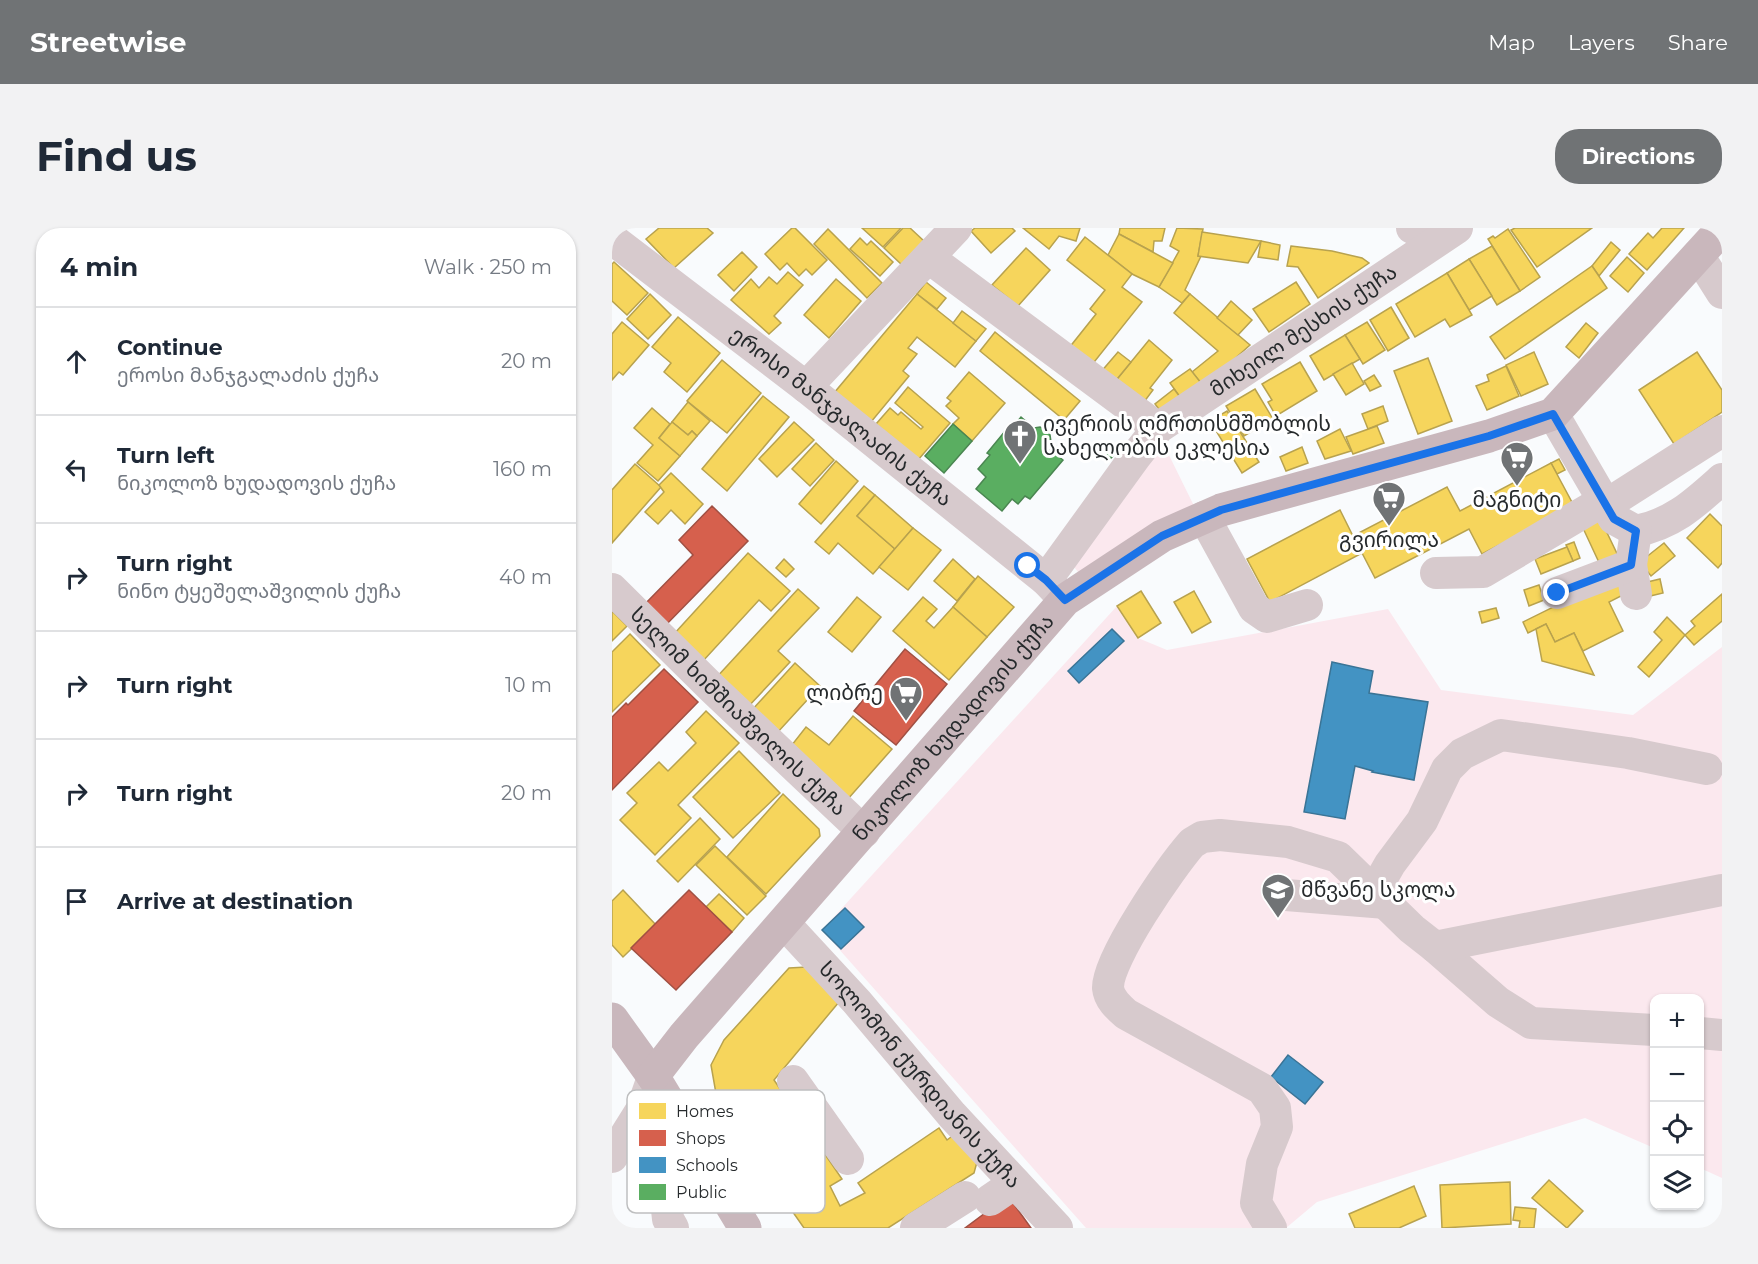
<!DOCTYPE html>
<html lang="en">
<head>
<meta charset="utf-8">
<style>
  :root { --surface:#fff; --page:#f2f2f3; --text:#1f2937; --muted:#747a83; --line:#e0e1e3; --accent:#707375 }
  body { margin:0; font-family:Montserrat,"Noto Sans Georgian",sans-serif; background:var(--page); color:var(--text) }
  .controls { position:absolute; right:18px; bottom:18px; display:grid; overflow:hidden; border-radius:12px; box-shadow:0 2px 4px #0004 }
  .controls button { width:54px; height:54px; display:grid; place-items:center; padding:0; border:0; border-bottom:2px solid var(--line); background:var(--surface); color:var(--text); font:30px sans-serif }
  .stop { position:absolute; width:18px; height:18px; margin:-14px; border:4px solid #1a73e8; border-radius:50%; background:#fff }
  .stop.end { background:#1a73e8; border-color:#fff; box-shadow:0 2px 6px #0008 }
  .list { margin:0; padding:0; list-style:none }
  h2 { display:flex; justify-content:space-between; align-items:center; height:78px; margin:0; padding:0 24px; font-size:26px }
  h2 small { font-size:20px; font-weight:400; color:var(--muted) }
  .list li { display:grid; grid-template-columns:39px 1fr auto; gap:18px; align-items:center; box-sizing:border-box; height:108px; padding:0 24px; border-top:2px solid var(--line) }
  .list b { display:block; font-size:22px; white-space:nowrap }
  .list p { margin:0; font-size:20px; white-space:nowrap; color:var(--muted) }
  .list em { font-size:20px; font-style:normal; color:var(--muted) }
  .icon { flex:none; width:33px; height:33px; fill:none; stroke:currentColor; stroke-width:2; stroke-linecap:round; stroke-linejoin:round }
  .map { position:relative; flex:none; width:1110px; height:1000px; overflow:hidden; border-radius:24px }
  header { display:flex; align-items:center; gap:36px; box-sizing:border-box; height:84px; padding:0 30px; background:var(--accent); color:#fff }
  header strong { font-size:28px }
  nav { display:flex; gap:33px; margin-inline-start:auto; font-size:21px }
  .intro { display:flex; align-items:center; justify-content:space-between; box-sizing:border-box; height:144px; padding:0 36px }
  h1 { margin:0; font-size:42px }
  .button { padding:15px 27px; border-radius:24px; background:var(--accent); color:#fff; font-size:21px; font-weight:700 }
  main { display:flex; gap:36px; padding:0 36px }
  aside { flex:1; background:var(--surface); border-radius:24px; box-shadow:0 2px 4px #0004 }
  .map>svg:first-child { display:block }
  .green { fill:#fbe8ee }
  .homes { fill:#f6d55c; stroke:#b8a24e; stroke-width:1.5 }
  .shops { fill:#d6604d; stroke:#a15043; stroke-width:1.5 }
  .schools { fill:#4393c3; stroke:#3a7496; stroke-width:1.5 }
  .public { fill:#5aae61; stroke:#4a8651; stroke-width:1.5 }
  .lines { fill:none; stroke-linecap:round; stroke-linejoin:round }
  .minor-tunnel { stroke:#cfd1d3; stroke-width:32; stroke-dasharray:32 16; stroke-linecap:butt }
  .minor { stroke:#d7cacd; stroke-width:32 }
  .major { stroke:#c9b7bc; stroke-width:33 }
  .route { stroke:#1a73e8; stroke-width:8 }
  .labels { text-anchor:middle; stroke-width:6; stroke-linejoin:round; paint-order:stroke }
  .street-label { font-size:21px; fill:#262a2c; stroke:#fff }
  .poi-label { font-size:21px; fill:#262a2c; stroke:#fff; text-anchor:start }
  .key { fill:#fff; stroke:#bebfc0; stroke-width:1.5 }
  .key-label { font-size:16px; fill:#262a2c }
</style>
</head>
<body>
<header>
<strong>Streetwise</strong>
<nav><a>Map</a><a>Layers</a><a>Share</a></nav>
</header>
<div class="intro"><h1>Find us</h1><a class="button">Directions</a></div>
<main>
<aside>
<h2>4 min<small>Walk · 250 m</small></h2>
<ul class="list">
<li><svg class="icon" aria-label="ahead" viewBox="0 0 24 24"><path d="M12 20V5M6 11l6-6 6 6"/></svg><div><b>Continue</b><p>ეროსი მანჯგალაძის ქუჩა</p></div><em>20 m</em></li>
<li><svg class="icon" aria-label="left" viewBox="0 0 24 24"><path d="M17 20v-9H6M10 6l-5 5 5 5"/></svg><div><b>Turn left</b><p>ნიკოლოზ ხუდადოვის ქუჩა</p></div><em>160 m</em></li>
<li><svg class="icon" aria-label="right" viewBox="0 0 24 24"><path d="M7 20v-9h11M14 6l5 5-5 5"/></svg><div><b>Turn right</b><p>ნინო ტყეშელაშვილის ქუჩა</p></div><em>40 m</em></li>
<li><svg class="icon" aria-label="right" viewBox="0 0 24 24"><path d="M7 20v-9h11M14 6l5 5-5 5"/></svg><div><b>Turn right</b></div><em>10 m</em></li>
<li><svg class="icon" aria-label="right" viewBox="0 0 24 24"><path d="M7 20v-9h11M14 6l5 5-5 5"/></svg><div><b>Turn right</b></div><em>20 m</em></li>
<li><svg class="icon" aria-label="arrive" viewBox="0 0 24 24"><path d="M6 21V4h12l-3 4 3 4H6"/></svg><div><b>Arrive at destination</b></div></li>
</ul>
</aside>
<div class="map">
<svg width="1110" height="1000" viewBox="0 0 1110 1000">
  <rect width="100%" height="100%" fill="#f9fbfd"/>
  <g class="green">
    <polygon points="551,215 584,282 472,351 457,333"/>
    <polygon points="505,378 526,410 555,422 776,381 829,462 1021,487 1110,419 1110,950 1088,940 1088,770 1042,770 1042,920 973,890 705,974 674,1000 474,1000 210,702"/>
  </g>
  <g class="homes">
    <polygon points="47,0 95,0 101,5 62,40 34,11"/>
    <polygon points="180,0 183,0 215,32 200,47 194,41 187,48 175,35 168,42 153,26"/>
    <polygon points="250,0 289,0 271,19"/>
    <polygon points="291,0 298,0 312,13 290,37 272,20"/>
    <polygon points="363,0 400,0 403,3 379,25 359,3"/>
    <polygon points="411,0 468,0 464,13 447,8 437,21"/>
    <polygon points="508,0 553,0 550,13 542,13 541,24 507,6"/>
    <polygon points="565,0 591,1 586,28 589,28 573,62 578,66 570,75 547,59 567,23 558,18"/>
    <polygon points="903,0 980,0 925,39 899,2"/>
    <polygon points="1050,0 1072,0 1035,42 1017,26 1036,5 1041,10"/>
    <polygon points="216,1 270,55 255,70 202,16"/>
    <polygon points="896,1 928,49 908,63 876,11 881,8 883,10"/>
    <polygon points="590,4 649,13 636,35 586,28"/>
    <polygon points="507,6 561,35 547,59 520,46 496,27"/>
    <polygon points="473,9 520,46 510,59 530,74 479,138 457,120 484,86 478,81 493,62 455,32"/>
    <polygon points="248,10 255,17 259,13 281,34 268,48 238,21"/>
    <polygon points="649,13 668,17 666,32 646,29"/>
    <polygon points="999,14 1008,22 987,48 980,38"/>
    <polygon points="679,18 720,23 750,30 757,35 706,70 686,39 675,38"/>
    <polygon points="880,18 908,63 885,77 857,31"/>
    <polygon points="414,20 438,42 406,78 380,57"/>
    <polygon points="130,24 145,39 122,63 106,47"/>
    <polygon points="1015,29 1032,45 1016,64 998,48"/>
    <polygon points="857,31 880,68 857,82 835,45"/>
    <polygon points="2,34 36,65 15,87 0,73 0,36"/>
    <polygon points="980,38 995,60 893,131 878,109"/>
    <polygon points="176,44 191,57 162,88 169,95 157,106 119,72 139,51 147,60 157,49 165,56"/>
    <polygon points="835,45 860,87 838,99 833,91 803,109 784,76"/>
    <polygon points="224,51 249,73 217,110 192,87"/>
    <polygon points="314,54 334,70 325,81 305,66"/>
    <polygon points="684,54 698,76 657,104 641,81"/>
    <polygon points="38,66 59,87 36,111 15,91"/>
    <polygon points="305,66 364,113 343,139 305,109 296,120 305,126 291,143 297,148 259,194 222,165"/>
    <polygon points="578,66 638,117 618,135 589,155 580,144 606,123 562,85"/>
    <polygon points="619,73 640,92 626,107 605,90"/>
    <polygon points="779,79 797,110 776,123 758,92"/>
    <polygon points="350,83 374,101 364,113 341,95"/>
    <polygon points="66,89 108,125 75,164 52,144 59,135 40,119"/>
    <polygon points="10,94 37,117 11,147 7,144 0,152 0,106"/>
    <polygon points="755,94 773,122 751,136 733,107"/>
    <polygon points="974,95 986,105 967,130 954,119"/>
    <polygon points="383,104 468,173 452,192 368,123"/>
    <polygon points="733,107 748,131 712,152 698,128"/>
    <polygon points="537,112 560,132 538,160 541,162 529,178 501,156"/>
    <polygon points="506,124 519,134 501,156 488,145"/>
    <polygon points="922,124 936,156 909,168 894,137"/>
    <polygon points="1085,124 1110,162 1110,184 1062,216 1027,162"/>
    <polygon points="816,130 840,193 806,206 782,143"/>
    <polygon points="110,132 149,165 115,205 75,173"/>
    <polygon points="688,134 705,163 664,188 656,174 660,172 650,156"/>
    <polygon points="740,135 752,156 734,167 721,146"/>
    <polygon points="894,138 907,168 875,182 864,158 877,153 875,147"/>
    <polygon points="578,141 589,155 568,169 558,155"/>
    <polygon points="357,144 393,175 360,213 341,196 347,190 334,178 339,173 335,170"/>
    <polygon points="762,147 769,158 758,163 752,153"/>
    <polygon points="296,159 338,195 306,232 264,196 278,180 286,187 289,184 309,201 311,199 283,175"/>
    <polygon points="562,161 568,169 549,184 543,176"/>
    <polygon points="643,161 661,191 632,208 614,178"/>
    <polygon points="151,168 177,189 115,263 90,241"/>
    <polygon points="76,174 98,193 85,208 80,203 76,207 60,194"/>
    <polygon points="771,178 776,193 756,201 750,186"/>
    <polygon points="40,180 58,196 47,210 68,228 46,253 25,235 41,217 22,200"/>
    <polygon points="615,183 647,234 630,245 598,193"/>
    <polygon points="60,194 76,207 80,203 85,208 68,228 47,210"/>
    <polygon points="182,194 202,212 165,249 147,231"/>
    <polygon points="765,198 772,215 741,226 734,209"/>
    <polygon points="728,201 739,223 713,231 705,213"/>
    <polygon points="204,215 222,232 198,258 180,241"/>
    <polygon points="690,219 696,235 674,243 668,229"/>
    <polygon points="947,231 953,242 945,246 939,235"/>
    <polygon points="224,233 246,253 209,296 187,276"/>
    <polygon points="939,235 962,278 870,326 857,301 763,350 750,325 658,374 635,331 728,282 741,308 835,259 848,283"/>
    <polygon points="23,236 49,259 0,315 0,262"/>
    <polygon points="59,245 91,276 73,296 59,282 46,296 33,284 52,264 47,257"/>
    <polygon points="252,258 263,267 245,288 283,321 261,346 226,315 217,326 203,314"/>
    <polygon points="263,267 301,300 283,321 245,288"/>
    <polygon points="1098,286 1110,298 1110,335 1106,340 1075,310"/>
    <polygon points="988,290 1009,334 991,343 970,298"/>
    <polygon points="301,300 329,322 296,362 267,339"/>
    <polygon points="962,314 968,330 961,333 954,317"/>
    <polygon points="1052,315 1063,328 1039,348 1028,334"/>
    <polygon points="955,319 961,333 929,346 923,331"/>
    <polygon points="136,325 178,363 159,383 147,372 91,433 62,406"/>
    <polygon points="172,331 182,341 174,349 164,340"/>
    <polygon points="341,331 363,351 345,373 322,353"/>
    <polygon points="1006,347 1015,365 997,374 1011,403 971,423 962,405 943,414 934,396 916,405 911,394"/>
    <polygon points="366,348 402,379 375,409 341,379"/>
    <polygon points="1048,351 1051,365 1034,369 1031,355"/>
    <polygon points="927,357 932,372 917,378 912,362"/>
    <polygon points="186,361 207,380 166,423 178,434 135,480 103,451"/>
    <polygon points="529,363 549,395 526,410 505,378"/>
    <polygon points="582,363 599,394 580,405 562,374"/>
    <polygon points="1110,366 1110,393 1082,417 1073,407 1083,398 1079,393"/>
    <polygon points="245,369 269,389 240,424 216,404"/>
    <polygon points="311,369 325,381 314,393 322,400 341,379 375,409 337,452 281,403"/>
    <polygon points="884,380 887,390 870,395 867,384"/>
    <polygon points="0,383 15,398 0,413"/>
    <polygon points="1055,389 1073,407 1037,449 1026,439 1050,412 1042,404"/>
    <polygon points="934,396 943,414 962,405 982,447 930,433 924,401"/>
    <polygon points="18,406 48,437 0,484 0,424"/>
    <polygon points="183,435 208,458 165,505 140,482"/>
    <polygon points="94,483 127,515 66,577 79,590 43,627 8,592 25,575 15,565 47,534 56,543 84,515 74,504"/>
    <polygon points="241,488 280,521 235,572 172,527 194,499 217,517"/>
    <polygon points="127,523 168,565 121,610 81,569"/>
    <polygon points="171,566 207,601 208,608 154,666 115,629"/>
    <polygon points="88,590 108,611 66,654 45,633"/>
    <polygon points="103,618 154,668 135,687 84,637"/>
    <polygon points="11,662 44,697 11,729 0,717 0,673"/>
    <polygon points="107,666 132,690 120,704 94,679"/>
    <polygon points="195,739 227,774 162,852 230,951 218,958 228,978 253,965 246,955 327,900 335,912 343,906 365,934 362,945 276,1000 192,1000 106,877 99,837 112,812 177,740"/>
    <polygon points="937,952 971,983 955,1000 920,970"/>
    <polygon points="898,954 899,996 830,1000 828,957"/>
    <polygon points="802,958 814,988 787,1000 743,1000 737,986"/>
    <polygon points="903,979 924,981 922,1000 907,1000 908,993 901,992"/>
  </g>
  <g class="shops">
    <polygon points="100,278 136,313 51,400 30,379 81,327 67,312"/>
    <polygon points="293,421 335,456 284,517 242,483"/>
    <polygon points="52,441 86,474 0,562 0,489 14,475 16,477"/>
    <polygon points="77,662 120,704 64,762 19,720"/>
    <polygon points="396,968 419,1000 353,1000"/>
  </g>
  <g class="schools">
    <polygon points="500,401 512,413 467,455 456,443"/>
    <polygon points="720,434 761,443 757,465 816,474 802,552 760,544 761,543 743,538 733,591 692,584"/>
    <polygon points="233,680 252,699 229,721 210,702"/>
    <polygon points="676,827 711,854 693,876 659,849"/>
  </g>
  <g class="public">
    <polygon points="409,189 422,200 428,199 435,202 438,207 439,214 450,224 446,228 451,232 418,271 413,268 406,276 400,271 390,283 364,261 374,249 366,241 378,227 375,225 394,202 397,204"/>
    <polygon points="341,196 360,213 332,245 313,228"/>
    <polygon points="493,215 504,225 495,234 484,224"/>
  </g>
  <g class="lines">
    <polyline class="minor-tunnel" points="147,935 195,901"/>
    <g class="minor">
      <polyline points="800,0 802,0"/>
      <path id="s1" d="M0,11L194,159L434,352L453,372"/>
      <polyline points="1086,27 1110,65"/>
      <polyline points="317,30 546,200"/>
      <polyline points="194,159 344,0"/>
      <path d="M941,186L1002,291L1024,303C1061,296 1083,275 1110,251"/>
      <polyline points="994,277 1110,203"/>
      <polyline points="592,289 642,380 655,389 695,377"/>
      <polyline points="1019,337 1024,366"/>
      <polyline points="824,345 871,344 991,273"/>
      <path id="s2" d="M434,352L523,229L546,200L845,0"/>
      <path id="s3" d="M0,361L100,460L252,604"/>
      <polyline points="945,365 1019,337 1024,303"/>
      <polyline points="762,664 778,636 810,593 835,541 850,526 889,507 1016,525 1095,541"/>
      <polyline points="674,667 774,675"/>
      <path id="s4" d="M172,695L245,774L340,887L445,1000"/>
      <polyline points="823,719 886,774 919,795 1042,802"/>
      <polyline points="1088,805 1110,807"/>
      <polyline points="41,848 56,991 61,1000"/>
      <polyline points="181,853 236,931"/>
      <polyline points="0,929 30,881 39,855"/>
      <polyline points="110,963 147,935"/>
      <polyline points="378,972 403,955"/>
      <polyline points="304,1000 353,969"/>
      <path d="M659,1000L644,975L650,936L665,899L663,880L650,861L514,786C506,779 497,771 496,760C495,731 559,639 580,615L590,609L608,607L676,614L726,629L800,701L823,719L1110,662"/>
    </g>
    <g class="major">
      <polyline points="0,791 41,848 133,1000"/>
      <path id="s5" d="M41,848L72,808L453,372L550,308L609,282L877,208L941,186L1110,1"/>
    </g>
  </g>
  <g class="lines">
    <polyline class="route" points="416,338 434,352 453,372 550,308 609,282 877,208 941,186 1002,291 1024,303 1019,337 945,365"/>
  </g>
  <defs>
    <g id="church-pin" transform="scale(1.725)"><path d="M0 17L-7.5 6A9.5 9.5 0 1 1 7.5 6Z" fill="#707375" stroke="#fff"/><path d="M-1.2-6h2.4v3.5h3.3v2.4h-3.3V6h-2.4V-.1h-3.3v-2.4h3.3Z" fill="#fff"/></g>
    <g id="supermarket-pin" transform="scale(1.725)"><path d="M0 17L-7.5 6A9.5 9.5 0 1 1 7.5 6Z" fill="#707375" stroke="#fff"/><path d="M-6-5.5h2.5l.6 2H6L4.5 2H-2.5L-4.4-4H-6ZM-1.5 3.2a1.3 1.3 0 1 0 .1 0ZM3 3.2a1.3 1.3 0 1 0 .1 0Z" fill="#fff"/></g>
    <g id="school-pin" transform="scale(1.725)"><path d="M0 17L-7.5 6A9.5 9.5 0 1 1 7.5 6Z" fill="#707375" stroke="#fff"/><path d="M0-5L7-2L0 1L-7-2ZM-4 1L0 2.5L4 1V4Q0 6-4 4Z" fill="#fff"/></g>
  </defs>
  <g fill-rule="evenodd">
    <use href="#church-pin" x="408" y="208"/>
    <use href="#supermarket-pin" x="905" y="230"/>
    <use href="#supermarket-pin" x="777" y="270"/>
    <use href="#supermarket-pin" x="294" y="465"/>
    <use href="#school-pin" x="666" y="662"/>
  </g>
  <g class="labels">
    <g class="street-label">
      <text dy="7" stroke="none"><textPath href="#s2" startOffset="364">მიხეილ მესხის ქუჩა</textPath></text>
      <text dy="7" stroke="none"><textPath href="#s1" startOffset="290">ეროსი მანჯგალაძის ქუჩა</textPath></text>
      <text dy="7" stroke="none"><textPath href="#s3" startOffset="176">სელიმ ხიმშიაშვილის ქუჩა</textPath></text>
      <text dy="7" stroke="none"><textPath href="#s5" startOffset="460">ნიკოლოზ ხუდადოვის ქუჩა</textPath></text>
      <text dy="7" stroke="none"><textPath href="#s4" startOffset="204">სოლომონ ქურდიანის ქუჩა</textPath></text>
    </g>
    <g class="poi-label">
      <text x="431" y="203">ივერიის ღმრთისმშობლის<tspan x="431" dy="24">სახელობის ეკლესია</tspan></text>
      <text x="905" y="279" text-anchor="middle">მაგნიტი</text>
      <text x="777" y="319" text-anchor="middle">გვირილა</text>
      <text x="271" y="472" text-anchor="end">ლიბრე</text>
      <text x="689" y="669">მწვანე სკოლა</text>
    </g>
  </g>
  <rect x="15" y="862" width="198" height="123" rx="9" class="key"/>
  <rect x="27" y="875" width="27" height="16" fill="#f6d55c"/>
  <rect x="27" y="902" width="27" height="16" fill="#d6604d"/>
  <rect x="27" y="929" width="27" height="16" fill="#4393c3"/>
  <rect x="27" y="956" width="27" height="16" fill="#5aae61"/>
  <g class="key-label">
    <text x="64" y="889">Homes</text>
    <text x="64" y="916">Shops</text>
    <text x="64" y="943">Schools</text>
    <text x="64" y="970">Public</text>
  </g>
</svg>
<div class="controls">
<button>+</button>
<button>−</button>
<button><svg class="icon" aria-label="locate" viewBox="0 0 24 24"><circle cx="12" cy="12" r="6"/><path d="M12 2v4M12 18v4M2 12h4M18 12h4"/></svg></button>
<button><svg class="icon" aria-label="layers" viewBox="0 0 24 24"><path d="M12 4l9 5-9 5-9-5zM3 14l9 5 9-5"/></svg></button>
</div>
<div class="stop" style="left:416px;top:338px"></div>
<div class="stop end" style="left:945px;top:365px"></div>
</div>
</main>
</body>
</html>
